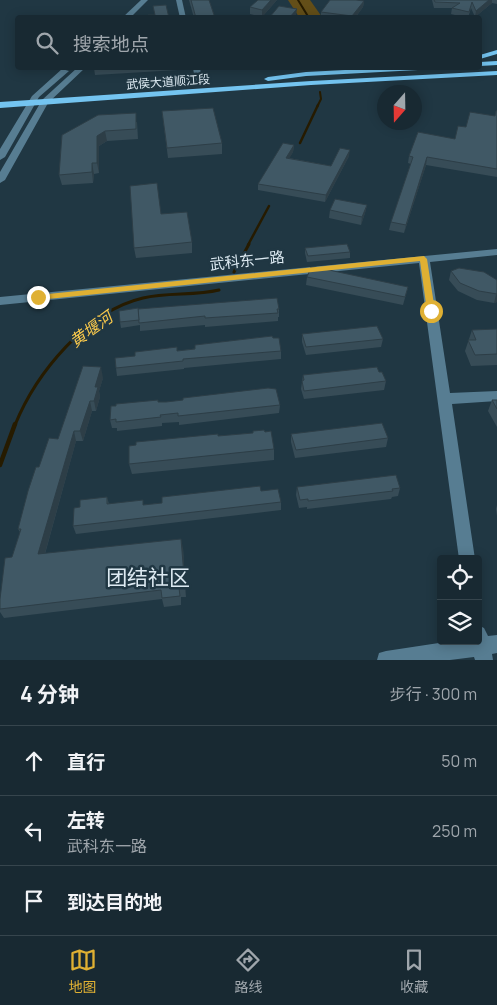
<!DOCTYPE html>
<html lang="zh">
<head>
<meta charset="utf-8">
<style>
  :root { --surface:#182932; --page:#21313a; --text:#f1f3f6; --muted:#9fa6ac; --line:#36454d; --accent:#dfb033 }
  body { margin:0; font-family:Manrope,"Noto Sans SC",sans-serif; background:var(--page); color:var(--text) }
  .controls { position:absolute; right:15px; bottom:15px; display:grid; overflow:hidden; border-radius:5px; box-shadow:0 2px 12px #0003 }
  .controls button { width:45px; height:45px; display:grid; place-items:center; padding:0; border:0; border-bottom:1px solid var(--line); background:var(--surface); color:var(--text); font:25px sans-serif }
  .compass { position:absolute; left:377px; top:85px; width:45px; height:45px; border-radius:50%; background:var(--surface); box-shadow:0 2px 12px #0003; rotate:200deg }
  .stop { position:absolute; width:15px; height:15px; margin:-11px; border:4px solid #dfb033; border-radius:50%; background:#fff }
  .stop.end { background:#dfb033; border-color:#fff; box-shadow:0 1px 5px #0008 }
  .list { margin:0; padding:0; list-style:none }
  h2 { display:flex; justify-content:space-between; align-items:center; height:65px; margin:0; padding:0 20px; font-size:21px }
  h2 small { font-size:16px; font-weight:400; color:var(--muted) }
  .list li { display:grid; grid-template-columns:32px 1fr auto; gap:15px; align-items:center; box-sizing:border-box; height:70px; padding:0 20px; border-top:1px solid var(--line) }
  .list b { display:block; font-size:19px; white-space:nowrap }
  .list p { margin:0; font-size:16px; white-space:nowrap; color:var(--muted) }
  .list em { font-size:16px; font-style:normal; color:var(--muted) }
  .icon { flex:none; width:28px; height:28px; fill:none; stroke:currentColor; stroke-width:2; stroke-linecap:round; stroke-linejoin:round }
  .map { position:relative; flex:none; width:497px; height:660px; overflow:hidden }
  .search { position:absolute; background:var(--surface); box-shadow:0 2px 12px #0003; left:15px; right:15px; top:15px; height:55px; display:flex; align-items:center; gap:12px; box-sizing:border-box; padding:0 18px; border-radius:5px; color:var(--muted); font-size:19px }
  .sheet { height:275px; background:var(--surface) }
  nav { display:flex; justify-content:space-around; align-items:center; box-sizing:border-box; height:70px; border-top:1px solid var(--line); background:var(--surface); font-size:14px; color:var(--muted) }
  nav a { display:grid; justify-items:center; gap:2px }
  nav .on { color:var(--accent) }
  .map>svg:first-child { display:block }
  .green { fill:#634e18 }
  .lines { fill:none; stroke-linecap:round; stroke-linejoin:round }
  .stream-far3 { stroke:#261b00; stroke-width:2 }
  .stream-far2 { stroke:#261b00; stroke-width:2.5 }
  .stream-far1 { stroke:#261b00; stroke-width:3 }
  .stream { stroke:#261b00; stroke-width:4.5 }
  .minor { fill:#577d92; fill-rule:evenodd }
  .major { fill:#74c4f0; fill-rule:evenodd }
  .wall { fill:#374c57 }
  .shaded-wall { fill:#2d3e47 }
  .building { fill:#405865; stroke:#2d3e47 }
  .route { fill:#dfb033 }
  .labels { text-anchor:middle; stroke-width:5; stroke-linejoin:round; paint-order:stroke }
  .far-street-label { font-size:12px; fill:#ddeaf2; stroke:#203743 }
  .street-label { font-size:15px; fill:#ddeaf2; stroke:#203743 }
  .water-label { font-size:16px; font-style:italic; fill:#f9c94c; stroke:#203743 }
  .near-quarter-label { font-size:21px; fill:#ddeaf2; stroke:#203743 }
</style>
</head>
<body>
<div class="map">
<svg width="497" height="660" viewBox="0 0 497 660">
  <rect width="100%" height="100%" fill="#203743"/>
  <polygon class="green" points="288,0 310,0 322,17 299,17"/>
  <g class="lines">
    <g class="stream-far3">
      <polyline points="298,0 309,18"/>
      <polyline points="317,107 321,99 320,92"/>
    </g>
    <g class="stream-far2">
      <polyline points="300,143 318,105"/>
      <polyline points="248,245 269,206"/>
    </g>
    <g class="stream-far1">
      <polyline points="234,272 249,244"/>
      <path d="M15,425C36,373 87,311 143,298C168,292 194,296 219,290"/>
    </g>
    <polyline class="stream" points="0,465 15,424"/>
    <g class="minor">
      <polygon points="141,0 148,0 130,18 122,18"/>
      <polygon points="176,0 182,0 186,18 180,18"/>
      <polygon points="77,68 85,68 48,103 5,180 0,183 0,172 42,100"/>
      <polygon points="193,68 200,68 203,87 196,85"/>
      <polygon points="62,69 69,71 39,97 5,157 0,160 0,149 32,96"/>
      <polygon points="497,249 497,255 430,262 450,393 497,391 497,401 452,404 475,559 459,559 419,263 0,305 0,297"/>
      <polygon points="478,625 484,628 488,636 497,635 497,653 492,654 493,660 475,660 474,657 450,660 377,660 379,653 386,651 452,641 478,641"/>
    </g>
    <g class="major">
      <polygon points="497,50 497,54 480,59 480,55"/>
      <polygon points="497,61 497,65 480,66 480,62"/>
      <polygon points="384,68 422,68 418,70 306,76 268,81 264,79 268,77 306,72"/>
      <polygon points="497,71 497,75 311,85 0,108 0,102 311,81"/>
    </g>
  </g>
  <g class="wall">
    <polygon points="189,0 209,0 215,18 194,18"/>
    <polygon points="277,0 262,17 250,14 250,7"/>
    <polygon points="432,0 497,0 497,4 492,3 475,17 471,8 468,18 466,18 451,14 452,8 434,8"/>
    <polygon points="364,1 363,7 355,18 321,18 321,12"/>
    <polygon points="94,68 177,68 178,70 95,75"/>
    <polygon points="497,110 497,177 426,165 404,233 389,230 391,222 411,164 408,163 409,156 455,139 466,127 495,116"/>
    <polygon points="162,111 222,143 222,154 168,158"/>
    <polygon points="137,122 138,139 107,141 99,146 99,173 94,174 93,183 62,185 59,175 62,135"/>
    <polygon points="294,145 293,152 289,158 331,166 349,156 325,202 258,190 258,184"/>
    <polygon points="367,205 365,213 361,225 329,218 330,210"/>
    <polygon points="161,214 192,242 192,253 136,258 134,248"/>
    <polygon points="305,248 350,252 350,258 307,262 305,253"/>
    <polygon points="451,271 497,280 497,302 494,303 477,300 458,291 449,280"/>
    <polygon points="307,277 408,287 403,305 306,285"/>
    <polygon points="279,309 279,317 278,317 278,321 205,327 205,325 140,331 140,325 121,328 120,322 139,316"/>
    <polygon points="497,329 497,365 471,366 465,351 472,330"/>
    <polygon points="302,334 383,339 381,347 306,355 302,342"/>
    <polygon points="273,338 281,351 281,359 184,368 184,369 117,376 116,368 177,351"/>
    <polygon points="379,372 386,381 384,390 304,399 301,389 303,375"/>
    <polygon points="103,378 99,391 100,397 96,411 92,411 83,441 76,441 45,554 183,548 186,597 181,597 181,605 164,607 162,599 4,618 0,612 0,599 20,532 18,529 39,467 58,439"/>
    <polygon points="492,400 497,400 497,427 488,411"/>
    <polygon points="158,402 280,405 279,413 179,425 179,422 162,423 162,426 117,431 117,428 112,428 110,420"/>
    <polygon points="265,432 274,449 274,460 132,474 129,464 218,436"/>
    <polygon points="291,434 388,438 386,447 295,458 291,442"/>
    <polygon points="297,487 400,488 398,496 392,497 391,499 307,509 307,507 299,508 296,495"/>
    <polygon points="261,491 281,502 281,510 76,534 73,526 80,507 107,497 109,504 144,505"/>
    <polygon points="497,505 497,516 496,509"/>
  </g>
  <g class="shaded-wall">
    <polygon points="271,0 277,0 262,17 262,10"/>
    <polygon points="489,0 492,0 492,3 475,17 476,11"/>
    <polygon points="364,1 363,7 355,18 351,18 352,16"/>
    <polygon points="297,9 296,15 295,18 289,18"/>
    <polygon points="105,131 107,141 99,146 99,173 97,163 97,136"/>
    <polygon points="294,145 293,152 286,164 286,158"/>
    <polygon points="350,150 349,156 325,202 326,195"/>
    <polygon points="427,157 426,165 404,233 406,225"/>
    <polygon points="92,163 94,174 93,183 92,172"/>
    <polygon points="367,205 365,213 361,225 362,217"/>
    <polygon points="497,294 497,302 494,303 496,295"/>
    <polygon points="101,367 103,378 99,391 100,397 96,411 94,401 95,387"/>
    <polygon points="90,401 92,411 83,441 80,431"/>
    <polygon points="74,431 76,441 42,564 38,554"/>
    <polygon points="181,539 183,548 186,597 185,588"/>
  </g>
  <g class="building">
    <polygon points="191,0 209,0 215,18 196,18"/>
    <polygon points="258,0 271,0 262,10 250,7"/>
    <polygon points="330,0 356,0 364,1 352,16 321,12"/>
    <polygon points="434,0 489,0 476,11 472,2 469,12 452,8 460,3 435,2"/>
    <polygon points="166,5 169,18 149,18 148,15 155,15 153,6"/>
    <polygon points="279,6 297,9 289,18 269,18"/>
    <polygon points="213,108 222,143 167,148 162,111"/>
    <polygon points="497,110 497,169 427,157 406,225 391,222 413,157 409,156 418,132 455,139 458,126 466,127 470,112 495,116 496,111"/>
    <polygon points="136,113 136,129 105,131 97,136 97,163 92,163 92,172 59,175 62,135 98,115"/>
    <polygon points="283,143 294,145 286,158 331,166 340,148 350,150 326,195 258,184"/>
    <polygon points="157,183 161,214 187,212 192,242 134,248 130,186"/>
    <polygon points="335,199 367,205 362,217 330,210"/>
    <polygon points="347,244 350,252 308,256 305,248"/>
    <polygon points="311,267 315,267 408,287 405,297 307,277"/>
    <polygon points="459,268 484,272 497,280 497,294 479,291 460,283 451,271"/>
    <polygon points="277,298 279,309 277,309 278,313 205,318 205,316 139,323 138,309"/>
    <polygon points="138,308 139,320 120,322 119,311"/>
    <polygon points="377,326 383,339 306,347 302,334"/>
    <polygon points="497,329 497,354 475,355 468,340 476,340 472,330"/>
    <polygon points="272,336 273,338 279,338 281,351 183,359 183,361 116,368 115,358 135,356 135,352 177,347 177,351 195,349 195,345"/>
    <polygon points="83,366 101,367 95,387 98,387 94,401 90,401 80,431 74,431 38,554 181,539 185,588 179,588 180,596 162,598 161,590 0,609 0,599 5,558 12,557 21,529 18,529 28,491 36,467 39,467 49,438 58,439"/>
    <polygon points="377,367 379,372 382,372 386,381 304,391 302,381 304,380 303,375"/>
    <polygon points="268,388 276,389 280,405 178,416 178,413 160,415 161,417 116,422 116,419 110,420 111,406 116,406 116,404 158,400 158,402 166,402 183,400 183,398"/>
    <polygon points="492,400 497,400 497,409"/>
    <polygon points="382,423 388,438 296,450 291,434"/>
    <polygon points="264,430 265,432 271,431 274,449 129,464 129,446 136,445 136,442 218,434 218,436 253,433 253,431"/>
    <polygon points="396,475 400,488 392,489 393,491 308,501 308,499 300,500 297,487"/>
    <polygon points="260,486 261,491 278,489 281,502 73,526 74,508 80,507 80,500 107,497 107,504 143,500 143,505 162,503 162,497"/>
  </g>
  <polygon class="route" points="424,256 427,259 435,311 431,314 427,311 420,261 38,300 35,297 38,295"/>
  <g class="labels">
    <g class="far-street-label">
      <text transform="translate(168 82) rotate(-4)" y="4">武侯大道顺江段</text>
    </g>
    <g class="street-label">
      <text transform="translate(247 261) rotate(-6)" y="5">武科东一路</text>
    </g>
    <g class="water-label">
      <text transform="translate(91 329) rotate(-36)" y="6">黄堰河</text>
    </g>
    <g class="near-quarter-label">
      <text x="148" y="585">团结社区</text>
    </g>
  </g>
</svg>
<div class="controls">
<button><svg class="icon" aria-label="locate" viewBox="0 0 24 24"><circle cx="12" cy="12" r="6"/><path d="M12 2v4M12 18v4M2 12h4M18 12h4"/></svg></button>
<button><svg class="icon" aria-label="layers" viewBox="0 0 24 24"><path d="M12 4l9 5-9 5-9-5zM3 14l9 5 9-5"/></svg></button>
</div>
<svg class="compass" viewBox="-18 -18 36 36"><path d="M0-13l5 13h-10z" fill="#e53935"/><path d="M0 13l5-13h-10z" fill="#9fa6ac"/></svg>
<div class="stop" style="left:431px;top:311px"></div>
<div class="stop end" style="left:38px;top:297px"></div>
<div class="search"><svg class="icon" aria-label="search" viewBox="0 0 24 24"><circle cx="10" cy="10" r="6"/><path d="M15 15l6 6"/></svg>搜索地点</div>
</div>
<section class="sheet">
<h2>4 分钟<small>步行 · 300 m</small></h2>
<ul class="list">
<li><svg class="icon" aria-label="ahead" viewBox="0 0 24 24"><path d="M12 20V5M6 11l6-6 6 6"/></svg><div><b>直行</b></div><em>50 m</em></li>
<li><svg class="icon" aria-label="left" viewBox="0 0 24 24"><path d="M17 20v-9H6M10 6l-5 5 5 5"/></svg><div><b>左转</b><p>武科东一路</p></div><em>250 m</em></li>
<li><svg class="icon" aria-label="arrive" viewBox="0 0 24 24"><path d="M6 21V4h12l-3 4 3 4H6"/></svg><div><b>到达目的地</b></div></li>
</ul>
</section>
<nav>
<a class="on"><svg class="icon" aria-label="map" viewBox="0 0 24 24"><path d="M3 6l6-2 6 2 6-2v14l-6 2-6-2-6 2zM9 4v14M15 6v14"/></svg>地图</a>
<a><svg class="icon" aria-label="directions" viewBox="0 0 24 24"><path d="M12 3l9 9-9 9-9-9zM9 14v-3h6M13 9l2 2-2 2"/></svg>路线</a>
<a><svg class="icon" aria-label="saved" viewBox="0 0 24 24"><path d="M7 4h10v16l-5-4-5 4z"/></svg>收藏</a>
</nav>
</body>
</html>
